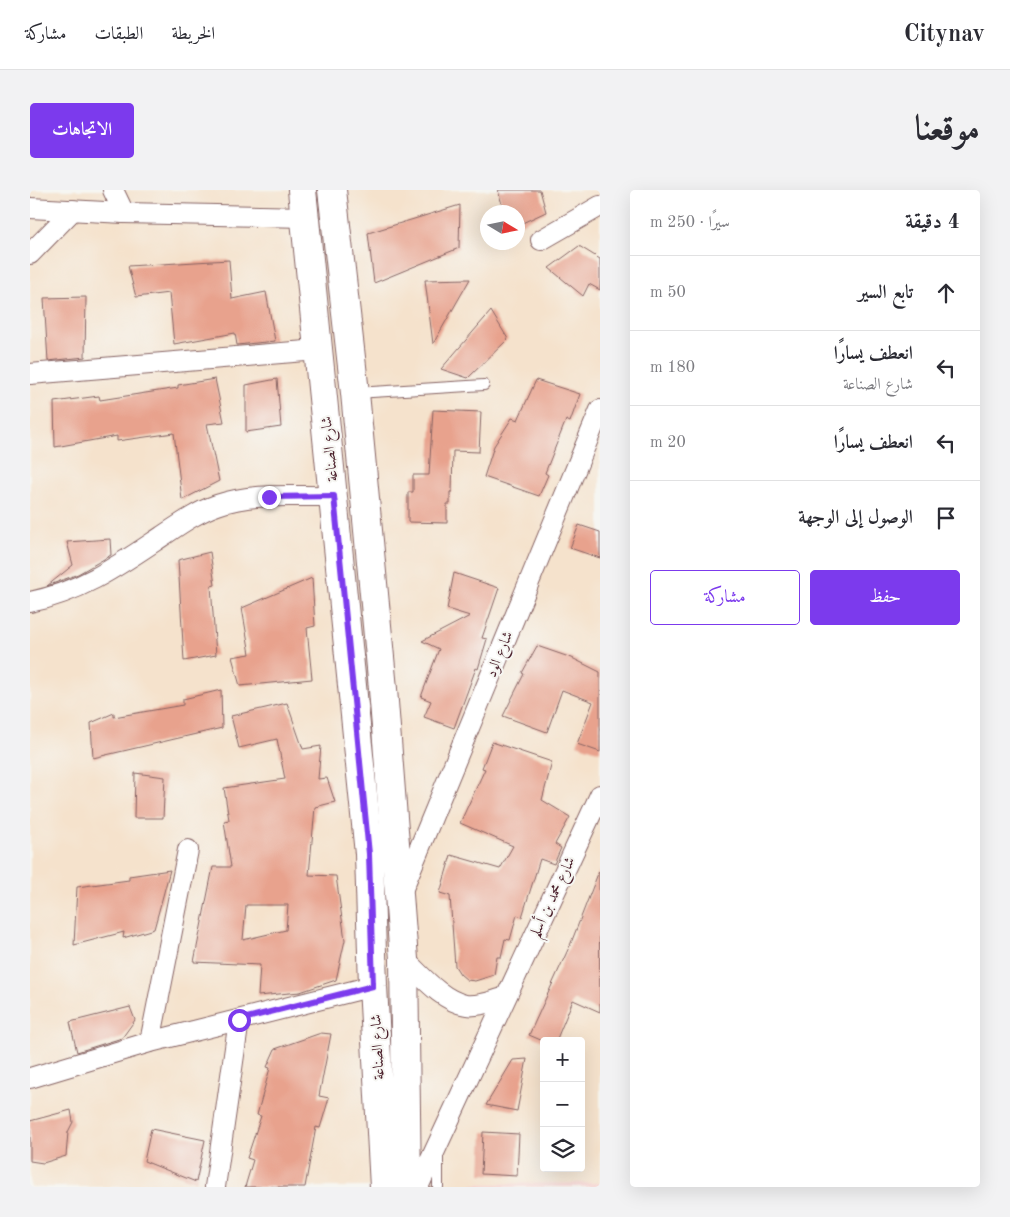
<!DOCTYPE html>
<html lang="ar">
<head>
<meta charset="utf-8">
<style>
  :root { --surface:#fff; --page:#f2f2f3; --text:#2b2b33; --muted:#7c7c81; --line:#e1e1e2; --accent:#7c3aed }
  body { margin:0; font-family:"Old Standard TT",Amiri,serif; background:var(--page); color:var(--text); direction:rtl }
  .controls { position:absolute; right:15px; bottom:15px; display:grid; overflow:hidden; border-radius:5px; box-shadow:0 5px 20px #0002 }
  .controls button { width:45px; height:45px; display:grid; place-items:center; padding:0; border:0; border-bottom:1px solid var(--line); background:var(--surface); color:var(--text); font:25px sans-serif }
  .compass { position:absolute; left:450px; top:15px; width:45px; height:45px; border-radius:50%; background:var(--surface); box-shadow:0 5px 20px #0002; rotate:100deg }
  .stop { position:absolute; width:15px; height:15px; margin:-11px; border:4px solid #7c3aed; border-radius:50%; background:#fff }
  .stop.end { background:#7c3aed; border-color:#fff; box-shadow:0 1px 5px #0008 }
  .list { margin:0; padding:0; list-style:none }
  h2 { display:flex; justify-content:space-between; align-items:center; height:65px; margin:0; padding:0 20px; font-size:21px }
  h2 small { font-size:16px; font-weight:400; color:var(--muted) }
  .list li { display:grid; grid-template-columns:32px 1fr auto; gap:15px; align-items:center; box-sizing:border-box; height:75px; padding:0 20px; border-top:1px solid var(--line) }
  .list b { display:block; font-size:19px; white-space:nowrap }
  .list p { margin:0; font-size:16px; white-space:nowrap; color:var(--muted) }
  .list em { font-size:16px; font-style:normal; color:var(--muted) }
  .actions { display:flex; gap:10px; padding:15px 20px }
  .actions a { flex:1; padding:11px 0; border:1px solid var(--accent); border-radius:5px; text-align:center; font-size:18px; color:var(--accent) }
  .actions .main { background:var(--accent); color:#fff }
  .icon { flex:none; width:28px; height:28px; fill:none; stroke:currentColor; stroke-width:2; stroke-linecap:round; stroke-linejoin:round }
  .map { position:relative; flex:none; width:570px; height:997px; overflow:hidden; direction:ltr; border-radius:5px }
  header { display:flex; align-items:center; gap:30px; box-sizing:border-box; height:70px; padding:0 25px; background:var(--surface); border-bottom:1px solid var(--line) }
  header strong { font-size:24px }
  nav { display:flex; gap:28px; margin-inline-start:auto; font-size:18px }
  .intro { display:flex; align-items:center; justify-content:space-between; box-sizing:border-box; height:120px; padding:0 30px }
  h1 { margin:0; font-size:35px }
  .button { padding:12px 22px; border-radius:5px; background:var(--accent); color:#fff; font-size:18px; font-weight:700 }
  main { display:flex; gap:30px; padding:0 30px }
  aside { flex:1; background:var(--surface); border-radius:5px; box-shadow:0 5px 20px #0002 }
  .map>svg:first-child { display:block }
  .built { fill:#f7d0ce }
  .building { fill:#e8a28d; fill-rule:evenodd }
  .lines { fill:none; stroke-linecap:round; stroke-linejoin:round }
  .lane-casing { stroke:#866363; stroke-width:12 }
  .street-casing { stroke:#866363; stroke-width:22 }
  .secondary-casing { stroke:#866363; stroke-width:30 }
  .lane { stroke:#fff; stroke-width:10 }
  .street { stroke:#fff; stroke-width:20 }
  .secondary { stroke:#fff; stroke-width:28 }
  .route { stroke:#7c3aed; stroke-width:6 }
  .labels { text-anchor:middle; stroke-width:4; stroke-linejoin:round; paint-order:stroke }
  .street-label { font-size:15px; fill:#4a1f2b; stroke:#f6f6f2 }
</style>
</head>
<body>
<header>
<strong>Citynav</strong>
<nav><a>الخريطة</a><a>الطبقات</a><a>مشاركة</a></nav>
</header>
<div class="intro"><h1>موقعنا</h1><a class="button">الاتجاهات</a></div>
<main>
<aside>
<h2>4 دقيقة<small>سيرًا · 250 m</small></h2>
<ul class="list">
<li><svg class="icon" aria-label="ahead" viewBox="0 0 24 24"><path d="M12 20V5M6 11l6-6 6 6"/></svg><div><b>تابع السير</b></div><em>50 m</em></li>
<li><svg class="icon" aria-label="left" viewBox="0 0 24 24"><path d="M17 20v-9H6M10 6l-5 5 5 5"/></svg><div><b>انعطف يسارًا</b><p>شارع الصناعة</p></div><em>180 m</em></li>
<li><svg class="icon" aria-label="left" viewBox="0 0 24 24"><path d="M17 20v-9H6M10 6l-5 5 5 5"/></svg><div><b>انعطف يسارًا</b></div><em>20 m</em></li>
<li><svg class="icon" aria-label="arrive" viewBox="0 0 24 24"><path d="M6 21V4h12l-3 4 3 4H6"/></svg><div><b>الوصول إلى الوجهة</b></div></li>
</ul>
<div class="actions"><a class="main">حفظ</a><a>مشاركة</a></div>
</aside>
<div class="map">
<svg width="570" height="997" viewBox="0 0 570 997">
  <rect width="100%" height="100%" fill="#f6f6f2"/>
  <filter id="ink" filterUnits="userSpaceOnUse"><feTurbulence type="fractalNoise" baseFrequency=".02" numOctaves="2"/><feDisplacementMap in="SourceGraphic" scale="10" xChannelSelector="R" yChannelSelector="G"/><feConvolveMatrix kernelMatrix="1 2 1 2 8 2 1 2 1" color-interpolation-filters="sRGB"/></filter>
  <filter id="wash" filterUnits="userSpaceOnUse"><feTurbulence type="fractalNoise" baseFrequency=".0096" numOctaves="4" result="noise"/><feDisplacementMap in="SourceGraphic" scale="20" xChannelSelector="R" yChannelSelector="G"/><feGaussianBlur stdDeviation="1.12" result="paint"/><feColorMatrix in="noise" values="0 0 0 0 0 0 0 0 0 0 0 0 0 0 0 0 0 1.4 0 .05"/><feComposite in="paint" operator="in"/></filter>
  <g filter="url(#wash)">
    <rect width="100%" height="100%" fill="#f5e2cc"/>
    <polygon class="built" points="570,993 570,997 443,997 443,994"/>
    <g id="blocks">
      <g class="building">
        <polygon points="468,0 510,0 516,22 488,35 488,22 474,22"/>
        <polygon points="430,15 429,58 344,93 338,43"/>
        <polygon points="549,56 570,69 570,100 559,94 553,106 519,78"/>
        <polygon points="199,70 202,109 236,102 245,151 207,155 205,143 144,154 139,103 106,107 98,76"/>
        <polygon points="440,89 403,154 395,90"/>
        <polygon points="56,107 55,167 18,171 14,108"/>
        <polygon points="461,121 478,149 438,188 411,179"/>
        <polygon points="185,189 194,232 177,234 189,291 152,310 144,243 87,251 87,246 25,257 24,212 69,206 70,210 148,198 148,195"/>
        <polygon points="247,189 251,237 216,242 216,195"/>
        <polygon points="506,190 550,204 540,232 536,230 515,283 518,285 509,306 454,287 464,256 482,228 488,230"/>
        <polygon points="403,220 451,222 449,262 423,261 422,302 420,302 420,314 417,314 417,333 378,332 378,302 383,302 383,285 399,285"/>
        <polygon points="549,335 570,342 570,368 540,358"/>
        <polygon points="80,349 81,365 48,384 17,396 43,375 37,352"/>
        <polygon points="180,362 185,395 181,396 186,465 154,471 148,370"/>
        <polygon points="424,383 469,398 452,448 457,449 448,479 446,478 424,538 394,527 401,511 391,507 409,459 392,451 440,426 417,419"/>
        <polygon points="282,388 285,436 277,438 282,489 210,496 202,467 220,464 212,418"/>
        <polygon points="507,456 542,468 570,482 570,562 547,554 563,512 532,500 517,542 473,526 494,484 492,483"/>
        <polygon points="191,500 192,538 63,568 61,533 84,523 84,527 153,515 153,509"/>
        <path d="M257,513L273,559L291,556L288,589L297,588L305,612L285,617L279,685L306,686L315,750L306,790L270,802L228,806L230,775L164,772L183,677H201L194,631L199,630L194,598L255,589L247,549L209,558L201,526ZM216,715H258L256,740L213,750Z"/>
        <polygon points="462,552 522,572 512,610 540,627 525,654 531,658 524,674 510,669 492,727 487,725 480,750 475,749 471,767 467,767 464,785 445,791 437,790 430,784 425,776 420,706 410,703 421,665 470,679 483,656 430,633 455,579 452,578"/>
        <polygon points="105,583 135,587 133,628 104,628"/>
        <polygon points="140,680 124,739 93,748 94,742 44,755 47,697 99,690 99,686"/>
        <polygon points="569,681 570,822 543,810 526,851 513,851 499,845 541,753"/>
        <polygon points="100,817 105,830 92,848 47,862 40,832"/>
        <polygon points="291,843 301,844 289,906 299,908 290,938 286,937 275,997 215,997 223,970 217,968 231,926 227,925 240,878 237,877 245,859"/>
        <polygon points="497,869 487,921 456,915 483,870"/>
        <polygon points="41,920 43,932 38,942 36,966 13,973 0,971 0,931"/>
        <polygon points="121,939 175,950 166,992 114,971"/>
        <polygon points="453,942 489,944 487,986 451,984"/>
      </g>
    </g>
  </g>
  <g filter="url(#ink)">
    <use href="#blocks" fill-opacity="0" stroke="#866363" stroke-width="1"/>
    <g class="lines">
      <g class="lane-casing">
        <g id="lane">
          <polyline points="326,203 454,195"/>
          <polyline points="408,965 408,997"/>
        </g>
      </g>
      <g class="street-casing">
        <g id="street">
          <polyline points="83,0 94,23"/>
          <polyline points="0,18 94,23 276,27"/>
          <polyline points="511,50 570,16"/>
          <polyline points="0,64 43,20"/>
          <polyline points="0,184 288,160"/>
          <path d="M0,412C51,402 89,375 131,347C149,335 167,322 187,315C223,302 266,307 304,306"/>
          <polyline points="371,703 570,220"/>
          <path d="M374,769C391,785 412,811 436,815C448,817 462,811 474,808"/>
          <polyline points="120,852 158,660"/>
          <polyline points="0,888 120,852 343,796"/>
          <polyline points="185,997 209,830"/>
          <polyline points="388,997 570,605"/>
        </g>
      </g>
      <g class="secondary-casing">
        <g id="secondary">
          <polyline points="272,0 339,664 343,796 354,997"/>
          <polyline points="302,0 325,203 353,499 374,769 377,997"/>
        </g>
      </g>
      <use href="#lane" class="lane"/>
      <use href="#street" class="street"/>
      <use href="#secondary" class="secondary"/>
    </g>
  </g>
  <g class="lines" filter="url(#ink)">
    <polyline class="route" points="209,830 343,796 339,664 304,306 239,307"/>
  </g>
  <g class="labels">
    <g class="street-label">
      <text transform="translate(299 259) rotate(-96)" y="5">شارع الصناعة</text>
      <text transform="translate(469 464) rotate(-68)" y="5">شارع الود</text>
      <text transform="translate(522 707) rotate(-65)" y="5">شارع محمد بن أسلم</text>
      <text transform="translate(347 857) rotate(-93)" y="5">شارع الصناعة</text>
    </g>
  </g>
</svg>
<div class="controls">
<button>+</button>
<button>−</button>
<button><svg class="icon" aria-label="layers" viewBox="0 0 24 24"><path d="M12 4l9 5-9 5-9-5zM3 14l9 5 9-5"/></svg></button>
</div>
<svg class="compass" viewBox="-18 -18 36 36"><path d="M0-13l5 13h-10z" fill="#e53935"/><path d="M0 13l5-13h-10z" fill="#7c7c81"/></svg>
<div class="stop" style="left:209px;top:830px"></div>
<div class="stop end" style="left:239px;top:307px"></div>
</div>
</main>
</body>
</html>
